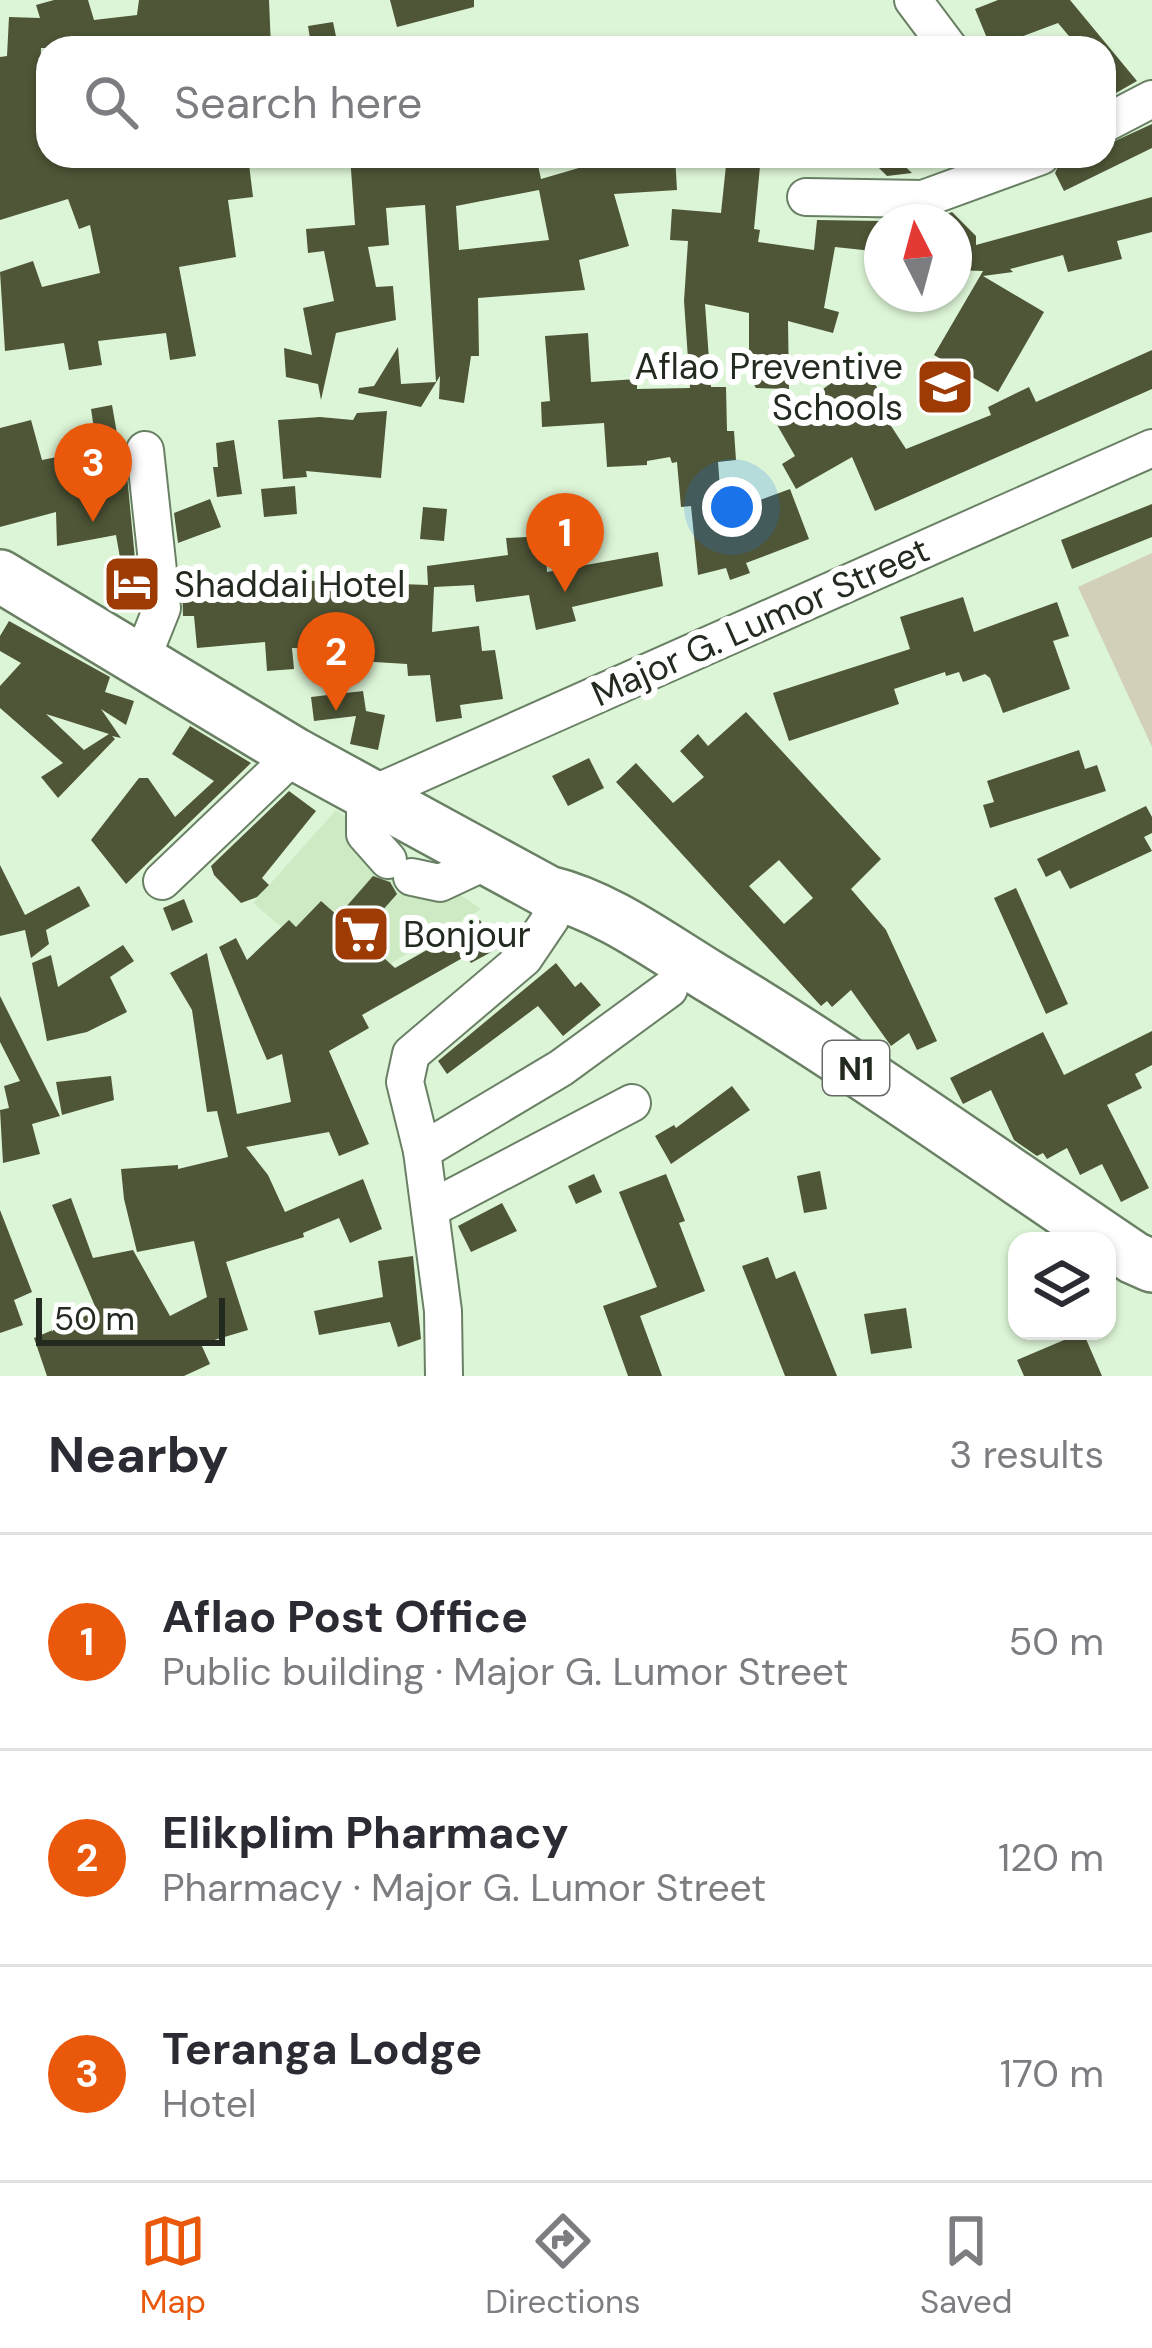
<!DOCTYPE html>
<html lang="en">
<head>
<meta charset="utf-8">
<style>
  :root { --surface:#fff; --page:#f2f2f3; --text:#2b2b33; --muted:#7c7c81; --line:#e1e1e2; --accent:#ea580c }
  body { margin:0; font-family:"DM Sans",sans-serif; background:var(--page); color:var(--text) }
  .controls { position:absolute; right:36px; bottom:36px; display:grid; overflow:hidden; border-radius:24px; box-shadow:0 3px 9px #0004 }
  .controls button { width:108px; height:108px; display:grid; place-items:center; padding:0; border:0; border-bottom:3px solid var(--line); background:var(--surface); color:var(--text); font:60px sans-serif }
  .compass { position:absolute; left:864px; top:204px; width:108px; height:108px; border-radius:50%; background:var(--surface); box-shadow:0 3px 9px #0004; rotate:354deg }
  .scale { position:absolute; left:36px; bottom:30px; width:189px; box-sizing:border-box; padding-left:12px; border:6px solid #232b20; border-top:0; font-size:33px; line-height:42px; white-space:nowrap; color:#232b20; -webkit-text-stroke:9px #fff; paint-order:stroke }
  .you { position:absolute; left:732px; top:507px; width:42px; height:42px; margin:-30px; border:9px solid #fff; border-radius:50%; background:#1a73e8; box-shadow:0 0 0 18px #1a73e833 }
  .badge { display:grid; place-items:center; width:78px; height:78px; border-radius:50%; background:var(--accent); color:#fff; font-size:39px; font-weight:700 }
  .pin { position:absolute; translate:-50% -99px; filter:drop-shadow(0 3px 6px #0008) }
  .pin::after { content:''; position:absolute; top:63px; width:42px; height:36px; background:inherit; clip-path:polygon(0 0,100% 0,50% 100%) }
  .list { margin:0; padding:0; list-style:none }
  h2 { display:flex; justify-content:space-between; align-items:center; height:156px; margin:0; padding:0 48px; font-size:51px }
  h2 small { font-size:39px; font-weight:400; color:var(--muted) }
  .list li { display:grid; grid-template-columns:78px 1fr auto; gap:36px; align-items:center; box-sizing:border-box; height:216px; padding:0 48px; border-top:3px solid var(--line) }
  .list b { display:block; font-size:45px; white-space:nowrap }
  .list p { margin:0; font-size:39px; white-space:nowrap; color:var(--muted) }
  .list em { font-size:39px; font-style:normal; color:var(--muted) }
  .icon { flex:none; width:66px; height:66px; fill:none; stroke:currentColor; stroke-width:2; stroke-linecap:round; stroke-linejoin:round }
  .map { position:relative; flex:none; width:1152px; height:1376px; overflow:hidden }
  .search { position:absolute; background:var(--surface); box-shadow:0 3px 9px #0004; left:36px; right:36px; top:36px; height:132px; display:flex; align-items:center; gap:30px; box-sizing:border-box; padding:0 42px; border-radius:36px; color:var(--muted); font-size:45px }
  .sheet { height:804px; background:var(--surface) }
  nav { display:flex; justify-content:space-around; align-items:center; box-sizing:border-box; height:168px; border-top:3px solid var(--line); background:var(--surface); font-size:33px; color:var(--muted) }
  nav a { display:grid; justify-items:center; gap:6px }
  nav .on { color:var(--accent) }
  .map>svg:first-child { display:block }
  .built { fill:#cdeac5 }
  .green { fill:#d3d0b9 }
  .building { fill:#4e5637; fill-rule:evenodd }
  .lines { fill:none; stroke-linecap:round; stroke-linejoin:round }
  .minor-casing { stroke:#6a8065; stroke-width:40 }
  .highway-casing { stroke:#6a8065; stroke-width:56 }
  .minor { stroke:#fff; stroke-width:36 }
  .highway { stroke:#fff; stroke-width:51 }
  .labels { text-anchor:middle; stroke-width:12; stroke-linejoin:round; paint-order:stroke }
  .shield { fill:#fff; stroke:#656b63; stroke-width:3 }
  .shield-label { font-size:33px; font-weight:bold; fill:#232b20 }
  .poi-label { font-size:36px; fill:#232b20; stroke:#fff; text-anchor:start }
  .street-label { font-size:36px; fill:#232b20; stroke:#fff }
</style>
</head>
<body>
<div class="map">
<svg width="1152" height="1376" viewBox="0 0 1152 1376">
  <rect width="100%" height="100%" fill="#ddf5d7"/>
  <polygon class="built" points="336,810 481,909 352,987 253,903"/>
  <polygon class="green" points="1152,553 1152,747 1078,587"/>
  <g class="building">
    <polygon points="54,0 88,0 94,20 137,15 139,0 269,0 271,48 41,48 38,131 48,128 48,156 248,156 253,197 228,200 236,257 179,267 196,356 170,360 166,333 98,341 102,365 69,370 64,343 5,351 0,272 33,261 42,287 100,273 90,225 79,229 68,199 0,220 0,57 7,56 9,17 40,18 36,5"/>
    <polygon points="390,0 474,0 474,7 397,27"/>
    <polygon points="998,0 1070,0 1137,81 1116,93 1104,78 1104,48 1079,48 1058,23 991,48 975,9"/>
    <polygon points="333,22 337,41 311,45 308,26"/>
    <polygon points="1152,124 1152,148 1064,191 1055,173 1063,156 1104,156 1104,146"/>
    <path d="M350,156H440V165L485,156H536L541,179L620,156H675L677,190L614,194L629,246L579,260L585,290L478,298L479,356H471L464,403L439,399L440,376L421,407L358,393L359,388L374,386L398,347L401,384L436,382L425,205L386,208L389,245L368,247L376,287L393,286L396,320L336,333L321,400L318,384L286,377L284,348L312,355L303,308L334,301L324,251L308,253L306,229L355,225ZM539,190L549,240L459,250L456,206Z"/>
    <polygon points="727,156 761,156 754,229 760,230 758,242 814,250 817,220 882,221 882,252 835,247 824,308 839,312 833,333 788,321 789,389 756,388 749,376 749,313 705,304 711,387 726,387 727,431 734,431 736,460 718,462 722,514 790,489 809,539 746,563 750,573 730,580 726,568 698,575 691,506 681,507 677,462 672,463 670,457 647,461 647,465 607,467 604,423 542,427 541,402 550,401 545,336 588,333 591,382 637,379 637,389 690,388 684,301 688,241 670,240 672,209 721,213"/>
    <polygon points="867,156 894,156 912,173 887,176"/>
    <polygon points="1152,197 1152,232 1117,241 1122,259 1068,272 1063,255 1010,269 1013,272 983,276 1044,312 998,392 934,355 983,271 954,270 954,222 932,220 952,212 976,236 976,245"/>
    <polygon points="1152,350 1152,389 875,511 852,457 796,489 782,464 795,456 776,423 859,363 894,410 884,415 906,449 991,415 988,407 1029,387 1036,402"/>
    <polygon points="112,405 119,445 124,444 139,601 128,603 116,535 57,546 56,512 0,527 0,428 31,420 42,460 97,449 91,409"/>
    <polygon points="387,411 381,478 306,471 307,477 283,479 278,420 320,417 353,420 357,413"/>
    <polygon points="234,440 242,494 217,497 213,467 218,467 216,443"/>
    <polygon points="295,486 297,514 264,517 261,489"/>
    <polygon points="210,499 221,527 178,543 174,513"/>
    <polygon points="1152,504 1152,537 1072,569 1061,540"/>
    <polygon points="423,507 447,509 444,541 420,539"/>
    <polygon points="545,536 547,572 658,552 663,586 572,607 576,621 536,630 529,595 476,602 474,585 434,587 432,632 479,626 482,651 495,650 503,699 460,705 462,718 436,722 430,675 408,676 407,664 358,661 358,650 292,648 294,669 267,671 265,642 197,648 194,616 183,616 182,586 290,580 428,585 427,566 508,555 506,538"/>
    <polygon points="963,597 974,632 1057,602 1069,636 1053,641 1070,689 1003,713 990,678 985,674 963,682 959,672 946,676 945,672 894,689 899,704 789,741 773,693 910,649 900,617"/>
    <path d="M9,621L110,677L105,692L134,701L126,725L101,709L121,738L112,736L115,739L58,798L41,777L63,763L0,708V686L21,663L0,651V636ZM46,714L109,734L84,750Z"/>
    <polygon points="363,691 366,711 385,715 378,750 350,744 356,716 314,721 311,697"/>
    <path d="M746,712L881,859L851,889L886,930L937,1041L917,1050L909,1033L891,1046L851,990L832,1007L827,1001L821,1006L616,782L636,763L673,803L704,777L680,751L698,734L708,746ZM779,860L813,898L784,924L749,886Z"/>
    <polygon points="190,726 251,763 126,884 91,840 139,778 148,778 175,817 214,781 172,754"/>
    <polygon points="1079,750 1085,769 1097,765 1106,791 990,828 983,805 994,802 987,781"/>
    <polygon points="589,758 604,788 568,806 552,776"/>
    <polygon points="289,791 316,811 262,878 269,885 257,897 241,903 214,875 211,866"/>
    <polygon points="1146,806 1152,817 1152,833 1144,837 1152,851 1070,889 1060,870 1046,877 1037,859"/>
    <polygon points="0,865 25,915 79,886 90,906 46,930 49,944 31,958 25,930 0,936"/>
    <polygon points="373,876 390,882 397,894 360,936 395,968 480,920 497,949 471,963 466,956 362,1015 369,1028 329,1051 369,1144 339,1156 329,1132 246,1147 268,1175 285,1212 363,1179 382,1229 350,1243 339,1218 303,1233 304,1237 226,1262 248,1330 201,1344 210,1364 184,1376 47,1376 34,1338 97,1311 52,1205 71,1198 93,1258 133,1250 170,1316 207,1297 194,1241 137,1252 124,1199 121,1169 178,1165 178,1169 228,1157 217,1111 207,1112 192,1010 170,973 207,953 237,1114 291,1102 282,1054 267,1060 219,947 236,938 247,960 289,920 296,927 321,901 338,916"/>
    <polygon points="1016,888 1068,1004 1046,1014 994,898"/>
    <polygon points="184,899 193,922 172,931 163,908"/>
    <polygon points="123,945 134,961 110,977 127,1012 87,1032 47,1041 32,963 51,955 58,987"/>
    <polygon points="556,963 575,987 581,982 601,1005 563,1036 538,1006 447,1074 438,1061"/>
    <polygon points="0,996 60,1116 32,1124 40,1154 3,1163 0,1110 9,1108 4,1086 20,1081 0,1042"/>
    <polygon points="1152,1031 1152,1065 1135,1074 1142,1088 1107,1105 1149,1188 1121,1202 1102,1164 1080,1175 1067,1148 1047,1159 1043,1153 1037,1156 1014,1140 991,1090 963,1104 950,1078 1043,1032 1064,1075"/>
    <polygon points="111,1076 114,1100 62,1115 56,1082"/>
    <polygon points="732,1086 750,1110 671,1164 655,1136 674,1125 676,1128"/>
    <polygon points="820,1171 827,1209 804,1213 797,1176"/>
    <polygon points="594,1174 602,1192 576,1204 568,1186"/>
    <polygon points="666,1174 685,1221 679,1223 705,1291 640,1316 662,1376 628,1376 603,1306 657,1287 619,1192"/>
    <polygon points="502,1203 517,1231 471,1252 458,1226"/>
    <polygon points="0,1210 32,1292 14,1300 23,1325 0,1333"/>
    <polygon points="413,1256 421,1339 398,1347 390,1322 319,1335 314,1311 383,1297 378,1261"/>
    <polygon points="768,1257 776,1279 795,1271 837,1376 785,1376 742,1266"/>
    <polygon points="906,1308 912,1348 871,1354 864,1314"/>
    <polygon points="1083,1332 1102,1376 1024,1376 1017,1360"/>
  </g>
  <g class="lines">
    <g class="minor-casing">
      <g id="minor">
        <polyline points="913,0 949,48"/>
        <polyline points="1104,124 1152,99"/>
        <polyline points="806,197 923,199 1041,156"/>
        <polyline points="140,663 162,608 145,450"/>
        <polyline points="388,860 365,834 365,808 369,796 1152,448"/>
        <polyline points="412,877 440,883 487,861"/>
        <polyline points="162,881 295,754"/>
        <polyline points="422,1151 561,1068 669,989"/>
        <polyline points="430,1209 632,1103"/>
        <polyline points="444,1376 443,1311 422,1151 405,1082 411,1054 524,958 551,918 548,892"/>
      </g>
    </g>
    <g class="highway-casing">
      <path id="highway" d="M0,576L295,754L548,892C606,906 658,945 709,976C855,1064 993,1163 1134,1258L1152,1266"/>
    </g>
    <use href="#minor" class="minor"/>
    <use href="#highway" class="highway"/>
  </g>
  <defs>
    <g id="school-square" transform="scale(3)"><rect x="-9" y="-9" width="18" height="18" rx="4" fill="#9e3a03" stroke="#fff"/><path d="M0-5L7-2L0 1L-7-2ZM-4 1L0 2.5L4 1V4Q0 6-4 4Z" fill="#fff"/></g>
    <g id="hotel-square" transform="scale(3)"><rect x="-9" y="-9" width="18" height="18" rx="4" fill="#9e3a03" stroke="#fff"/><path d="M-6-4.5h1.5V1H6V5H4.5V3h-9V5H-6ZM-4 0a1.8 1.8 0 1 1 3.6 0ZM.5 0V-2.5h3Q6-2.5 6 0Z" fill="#fff"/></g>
    <g id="supermarket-square" transform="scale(3)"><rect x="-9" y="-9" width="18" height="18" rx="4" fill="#9e3a03" stroke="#fff"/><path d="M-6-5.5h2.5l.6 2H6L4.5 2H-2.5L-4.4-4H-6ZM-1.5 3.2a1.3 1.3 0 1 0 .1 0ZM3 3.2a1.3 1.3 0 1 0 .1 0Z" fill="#fff"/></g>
  </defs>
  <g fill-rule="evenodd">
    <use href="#school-square" x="945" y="387"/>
    <use href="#hotel-square" x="132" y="584"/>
    <use href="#supermarket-square" x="361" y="934"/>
  </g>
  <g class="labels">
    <rect class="shield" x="823" y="1041" width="66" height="54" rx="9"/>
    <g class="shield-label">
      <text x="856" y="1080">N1</text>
    </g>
    <g class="poi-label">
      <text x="903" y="379" text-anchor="end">Aflao Preventive<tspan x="903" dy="41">Schools</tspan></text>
      <text x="174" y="597">Shaddai Hotel</text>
      <text x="403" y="947">Bonjour</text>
    </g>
    <g class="street-label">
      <text transform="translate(760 621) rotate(-24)" y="13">Major G. Lumor Street</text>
    </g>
  </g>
</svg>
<div class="controls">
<button><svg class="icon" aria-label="layers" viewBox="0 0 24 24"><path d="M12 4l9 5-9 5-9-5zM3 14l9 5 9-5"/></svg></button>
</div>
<svg class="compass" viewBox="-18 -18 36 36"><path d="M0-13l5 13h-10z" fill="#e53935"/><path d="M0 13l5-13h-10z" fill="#7c7c81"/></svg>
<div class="scale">50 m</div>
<div class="you"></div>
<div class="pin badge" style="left:565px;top:592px">1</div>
<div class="pin badge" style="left:336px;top:711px">2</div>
<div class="pin badge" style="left:93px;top:522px">3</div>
<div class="search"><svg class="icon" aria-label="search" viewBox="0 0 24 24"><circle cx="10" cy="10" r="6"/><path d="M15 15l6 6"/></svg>Search here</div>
</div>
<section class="sheet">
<h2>Nearby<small>3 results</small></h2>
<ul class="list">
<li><span class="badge">1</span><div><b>Aflao Post Office</b><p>Public building · Major G. Lumor Street</p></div><em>50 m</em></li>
<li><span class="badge">2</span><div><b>Elikplim Pharmacy</b><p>Pharmacy · Major G. Lumor Street</p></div><em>120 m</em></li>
<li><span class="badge">3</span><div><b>Teranga Lodge</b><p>Hotel</p></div><em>170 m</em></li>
</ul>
</section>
<nav>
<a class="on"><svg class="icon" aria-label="map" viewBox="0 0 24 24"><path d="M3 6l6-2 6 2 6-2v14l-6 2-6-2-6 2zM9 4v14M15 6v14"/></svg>Map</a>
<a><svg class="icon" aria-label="directions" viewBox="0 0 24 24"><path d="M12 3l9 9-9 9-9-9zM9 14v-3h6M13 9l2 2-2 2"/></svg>Directions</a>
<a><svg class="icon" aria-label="saved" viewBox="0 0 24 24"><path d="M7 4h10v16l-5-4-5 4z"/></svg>Saved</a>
</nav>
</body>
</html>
